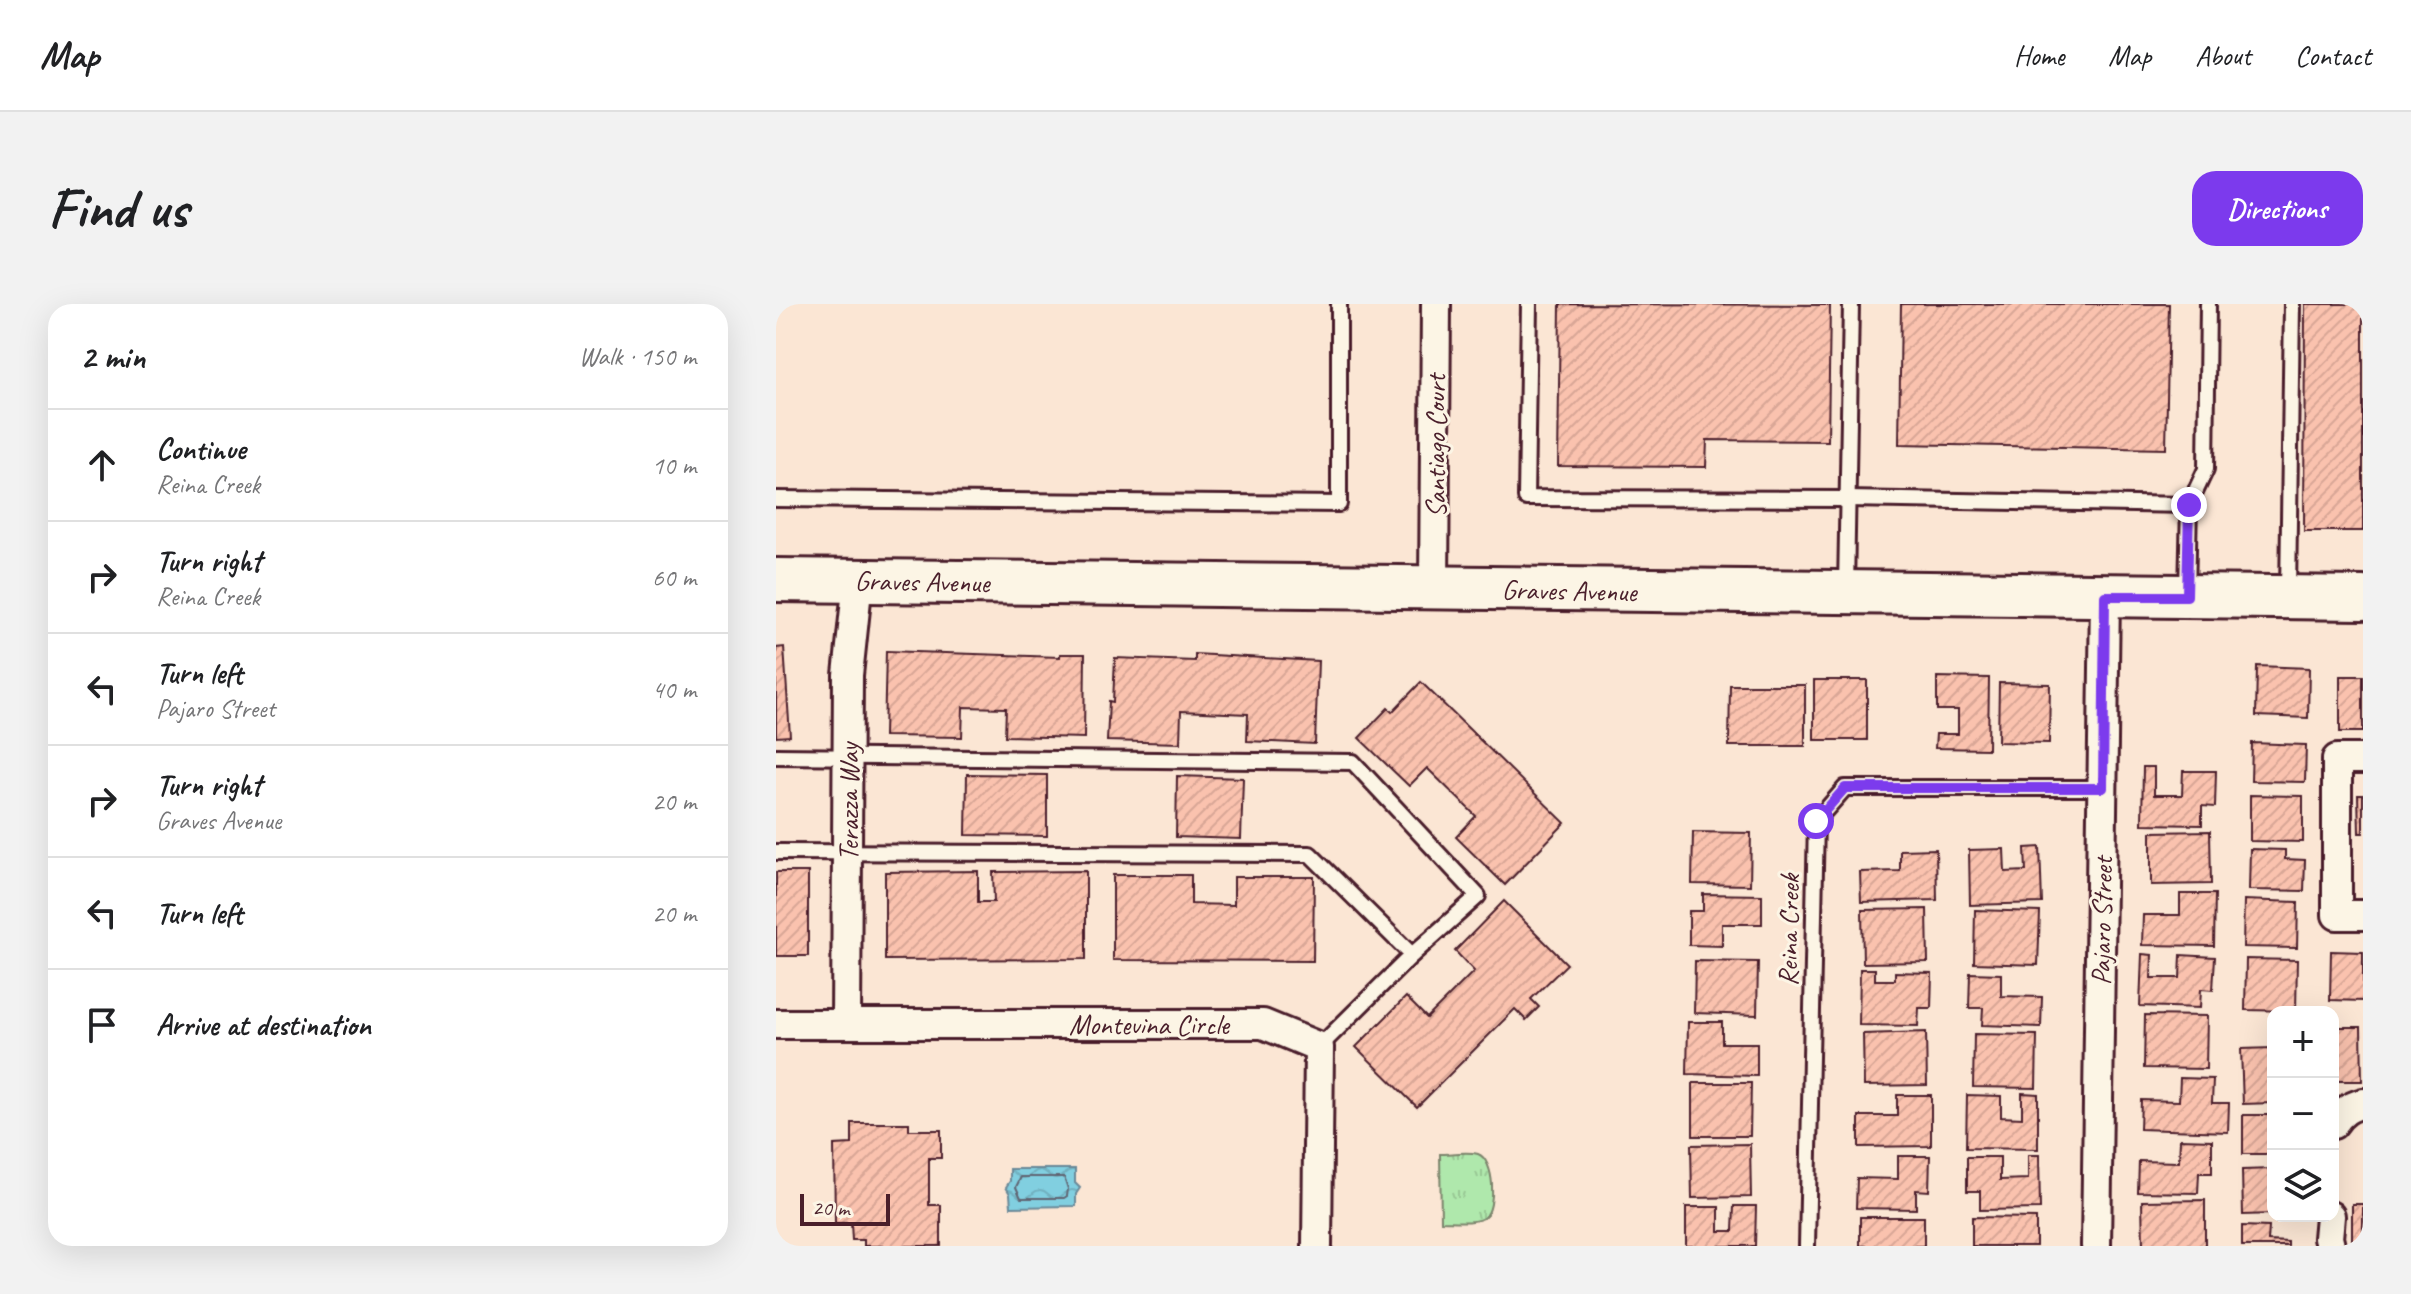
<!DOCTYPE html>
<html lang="en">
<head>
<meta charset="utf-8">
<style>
  :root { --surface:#fff; --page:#f2f2f2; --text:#202124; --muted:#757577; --line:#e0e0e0; --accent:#7c3aed }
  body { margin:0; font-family:Caveat,sans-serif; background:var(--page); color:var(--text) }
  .controls { position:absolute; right:24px; bottom:24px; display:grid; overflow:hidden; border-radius:16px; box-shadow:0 8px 32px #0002 }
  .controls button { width:72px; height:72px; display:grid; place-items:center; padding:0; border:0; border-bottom:2px solid var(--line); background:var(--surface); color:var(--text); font:40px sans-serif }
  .scale { position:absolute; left:24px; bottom:20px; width:90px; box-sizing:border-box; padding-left:8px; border:4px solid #4a1f2b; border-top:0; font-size:22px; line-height:28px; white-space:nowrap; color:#4a1f2b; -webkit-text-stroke:6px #fcf5e5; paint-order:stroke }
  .stop { position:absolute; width:24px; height:24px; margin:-18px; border:6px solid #7c3aed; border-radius:50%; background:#fff }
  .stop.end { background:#7c3aed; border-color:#fff; box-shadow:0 2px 8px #0008 }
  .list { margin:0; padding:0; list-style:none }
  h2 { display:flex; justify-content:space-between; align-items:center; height:104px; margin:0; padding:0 32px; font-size:34px }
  h2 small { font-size:26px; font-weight:400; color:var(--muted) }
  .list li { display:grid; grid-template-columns:52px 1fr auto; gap:24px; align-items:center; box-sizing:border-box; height:112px; padding:0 32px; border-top:2px solid var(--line) }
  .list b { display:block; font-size:30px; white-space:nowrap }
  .list p { margin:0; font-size:26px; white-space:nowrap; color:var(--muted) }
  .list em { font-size:26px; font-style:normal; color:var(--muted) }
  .icon { flex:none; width:44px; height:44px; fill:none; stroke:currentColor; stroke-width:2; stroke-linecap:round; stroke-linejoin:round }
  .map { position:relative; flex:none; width:1587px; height:942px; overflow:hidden; border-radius:24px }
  header { display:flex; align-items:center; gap:48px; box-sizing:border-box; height:112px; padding:0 40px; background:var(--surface); border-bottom:2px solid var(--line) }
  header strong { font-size:38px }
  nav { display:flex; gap:44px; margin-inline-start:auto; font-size:28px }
  .intro { display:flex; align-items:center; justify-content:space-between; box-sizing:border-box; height:192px; padding:0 48px }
  h1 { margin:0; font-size:56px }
  .button { padding:20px 36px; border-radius:24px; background:var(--accent); color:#fff; font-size:28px; font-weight:700 }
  main { display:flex; gap:48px; padding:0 48px }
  aside { flex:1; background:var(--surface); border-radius:24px; box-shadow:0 8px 32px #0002 }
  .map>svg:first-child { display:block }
  .park { fill:url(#park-tufts); stroke:#7c846c; stroke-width:2 }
  .water { fill:url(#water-waves); stroke:#6b8998; stroke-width:2 }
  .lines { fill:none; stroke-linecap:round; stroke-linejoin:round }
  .shore { stroke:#606573; stroke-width:2 }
  .building { fill:url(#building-hatch); stroke:#4a1f2b; stroke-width:2 }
  .lane-casing { stroke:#4a1f2b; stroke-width:20 }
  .street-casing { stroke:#4a1f2b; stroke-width:34 }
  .secondary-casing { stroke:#4a1f2b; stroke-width:48 }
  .lane { stroke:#fcf5e5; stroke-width:14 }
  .street { stroke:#fcf5e5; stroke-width:28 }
  .secondary { stroke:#fcf5e5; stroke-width:42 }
  .route { stroke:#7c3aed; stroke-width:10 }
  .labels { text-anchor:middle; stroke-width:6; stroke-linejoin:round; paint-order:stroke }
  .street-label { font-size:28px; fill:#4a1f2b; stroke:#fcf5e5 }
</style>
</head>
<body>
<header>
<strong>Map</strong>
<nav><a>Home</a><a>Map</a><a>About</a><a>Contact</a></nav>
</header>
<div class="intro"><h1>Find us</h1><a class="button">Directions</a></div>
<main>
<aside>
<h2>2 min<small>Walk · 150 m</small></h2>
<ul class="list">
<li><svg class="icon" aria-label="ahead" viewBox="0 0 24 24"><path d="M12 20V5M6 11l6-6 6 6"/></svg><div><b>Continue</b><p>Reina Creek</p></div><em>10 m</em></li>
<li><svg class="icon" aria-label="right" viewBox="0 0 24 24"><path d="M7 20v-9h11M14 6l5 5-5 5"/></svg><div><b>Turn right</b><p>Reina Creek</p></div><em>60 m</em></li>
<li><svg class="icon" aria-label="left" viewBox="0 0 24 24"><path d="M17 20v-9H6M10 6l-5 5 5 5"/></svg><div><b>Turn left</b><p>Pajaro Street</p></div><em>40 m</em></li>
<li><svg class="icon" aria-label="right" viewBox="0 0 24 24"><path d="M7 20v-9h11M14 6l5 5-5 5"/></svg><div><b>Turn right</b><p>Graves Avenue</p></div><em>20 m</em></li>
<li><svg class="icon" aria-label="left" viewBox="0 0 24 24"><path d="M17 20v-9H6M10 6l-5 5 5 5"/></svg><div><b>Turn left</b></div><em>20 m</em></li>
<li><svg class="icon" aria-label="arrive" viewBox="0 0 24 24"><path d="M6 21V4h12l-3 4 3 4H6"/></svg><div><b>Arrive at destination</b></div></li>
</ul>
</aside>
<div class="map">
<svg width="1587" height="942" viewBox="0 0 1587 942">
  <defs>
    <pattern id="park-tufts" width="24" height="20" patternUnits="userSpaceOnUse" patternTransform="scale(2)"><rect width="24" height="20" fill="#afe8ac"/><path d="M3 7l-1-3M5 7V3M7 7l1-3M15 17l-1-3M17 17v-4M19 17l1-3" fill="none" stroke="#98c794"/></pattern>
    <pattern id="water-waves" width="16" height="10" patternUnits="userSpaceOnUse" patternTransform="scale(2)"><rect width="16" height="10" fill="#81cfe0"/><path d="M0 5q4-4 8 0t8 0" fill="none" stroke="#71b1c0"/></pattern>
    <pattern id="building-hatch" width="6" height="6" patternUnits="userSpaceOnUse" patternTransform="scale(2)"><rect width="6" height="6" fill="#fac2ae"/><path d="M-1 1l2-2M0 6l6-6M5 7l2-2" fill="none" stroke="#d8a696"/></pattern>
  </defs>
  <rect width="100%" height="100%" fill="#fbe6d4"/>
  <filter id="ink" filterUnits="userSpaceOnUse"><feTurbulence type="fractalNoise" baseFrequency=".0125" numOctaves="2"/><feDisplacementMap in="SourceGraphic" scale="16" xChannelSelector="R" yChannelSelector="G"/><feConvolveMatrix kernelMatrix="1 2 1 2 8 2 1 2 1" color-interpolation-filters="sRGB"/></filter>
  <g filter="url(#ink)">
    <path class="park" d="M664,850C675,850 692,847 702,850C719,856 720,904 709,913C699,920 677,917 665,917Z"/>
    <polygon class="water" points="234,865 299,865 299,879 304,884 300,890 300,902 235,903 234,890 230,883 234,877"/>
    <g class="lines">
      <polygon class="shore" points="245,873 288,873 292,885 291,892 288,894 245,894 240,883"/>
    </g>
    <g class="building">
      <polygon points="784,0 1054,1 1052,137 931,136 930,163 782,162"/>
      <polygon points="1125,0 1393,0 1390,145 1123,140"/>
      <polygon points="1529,0 1587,0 1587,227 1528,227"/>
      <polygon points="8,343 14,432 0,433 0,344"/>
      <polygon points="110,347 284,353 284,350 309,350 308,434 229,432 230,404 187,403 186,433 108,432"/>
      <polygon points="419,350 542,357 539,440 471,437 472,410 405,407 404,439 331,437 333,397 337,398 339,354 419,357"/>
      <polygon points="1481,362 1533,364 1532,414 1480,412"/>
      <rect x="1564" y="372" width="23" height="56"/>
      <polygon points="1161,373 1213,374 1212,445 1159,444 1160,430 1182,430 1182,406 1161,406"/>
      <rect x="1038" y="376" width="53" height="60"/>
      <polygon points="645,378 789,519 729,581 680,533 700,512 651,464 633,482 583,434 612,404 616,408"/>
      <polygon points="1223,379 1274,380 1273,439 1222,438"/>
      <polygon points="954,381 1029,381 1029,442 953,442"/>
      <polygon points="1476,439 1530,441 1529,478 1475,477"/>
      <polygon points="1367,463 1378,463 1378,491 1406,491 1407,467 1440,467 1439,503 1426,502 1426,521 1366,520"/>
      <polygon points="191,470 271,471 271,532 190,531"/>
      <polygon points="401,472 467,474 465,535 400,533"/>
      <polygon points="1474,491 1527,492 1527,538 1474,537"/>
      <polygon points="1582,491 1587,491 1587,529 1583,529"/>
      <polygon points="1434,527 1435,580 1375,581 1375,528"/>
      <polygon points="917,528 975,529 974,581 916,580"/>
      <polygon points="1264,543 1266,599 1194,601 1193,546 1228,545 1229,568 1250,567 1249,544"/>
      <polygon points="1160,545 1161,596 1085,598 1084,568 1124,567 1124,546"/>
      <polygon points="1474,545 1509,546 1509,555 1529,556 1528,587 1473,586"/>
      <polygon points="202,567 202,598 218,598 217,568 310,567 310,655 109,656 109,568"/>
      <rect x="0" y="568" width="32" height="84"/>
      <polygon points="337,571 415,571 415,600 458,601 458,573 538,573 537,657 337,656"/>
      <polygon points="927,590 986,591 986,620 946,620 946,642 913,641 913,607 927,607"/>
      <polygon points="1404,590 1439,590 1438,642 1366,641 1367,611 1404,611"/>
      <polygon points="1468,596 1522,598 1521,644 1467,643"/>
      <polygon points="728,597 791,660 755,695 763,703 750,716 739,705 641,803 580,743 630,693 651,714 698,667 679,647"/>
      <polygon points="1151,605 1152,658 1087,659 1086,606"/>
      <polygon points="1199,606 1264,608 1262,661 1198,659"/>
      <polygon points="1555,647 1587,648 1587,697 1554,696"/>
      <polygon points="1366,650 1376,651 1375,674 1404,674 1405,651 1439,653 1437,686 1425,685 1424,704 1364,702"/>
      <polygon points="1470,655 1521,656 1520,707 1469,706"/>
      <polygon points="919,657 982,658 981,711 918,709"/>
      <polygon points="1084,665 1099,665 1099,676 1119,676 1119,668 1156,669 1155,704 1143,704 1142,722 1083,721"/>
      <polygon points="1194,669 1225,670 1225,692 1266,693 1265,723 1206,721 1207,704 1193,704"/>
      <polygon points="1369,711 1431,712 1430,765 1368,764"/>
      <polygon points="912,718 946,718 946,739 981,739 981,772 911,770"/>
      <polygon points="1557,723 1585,723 1586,777 1557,777"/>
      <polygon points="1150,728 1151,781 1088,782 1087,730"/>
      <polygon points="1198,730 1261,731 1260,784 1197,783"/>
      <polygon points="1497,744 1497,799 1467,800 1465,745"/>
      <polygon points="1404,774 1437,775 1436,799 1453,799 1452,828 1364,825 1365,796 1403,797"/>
      <polygon points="917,779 975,779 974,832 917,832"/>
      <polygon points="1246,789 1262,790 1262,845 1190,844 1191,791 1225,792 1225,813 1246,814"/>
      <polygon points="1121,791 1155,791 1155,842 1083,843 1083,812 1121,812"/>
      <rect x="1467" y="811" width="30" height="39"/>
      <polygon points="76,819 133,819 133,826 165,826 165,854 153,854 153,901 165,901 165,942 88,942 88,936 76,936 75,919 59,919 58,841 76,840"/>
      <polygon points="1404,835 1436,836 1436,869 1423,869 1422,889 1362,888 1363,857 1403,858"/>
      <polygon points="974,840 975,893 916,894 915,841"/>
      <polygon points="1252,851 1263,851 1264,905 1204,906 1204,887 1191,887 1191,853 1224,853 1224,876 1252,875"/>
      <polygon points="1122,852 1154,852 1153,887 1140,886 1140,905 1080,904 1081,874 1122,875"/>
      <polygon points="1497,865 1497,910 1467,911 1466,866"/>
      <polygon points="1429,896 1429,942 1367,942 1366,897"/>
      <rect x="1576" y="900" width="11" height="42"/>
      <polygon points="958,902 980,902 979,942 910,942 910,903 943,903 943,927 957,927"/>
      <rect x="1084" y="913" width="64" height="29"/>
      <polygon points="1196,913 1260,914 1260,942 1196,942"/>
      <polygon points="1466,922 1493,923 1492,937 1512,938 1512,942 1466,942"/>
    </g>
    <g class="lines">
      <g class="lane-casing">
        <g id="lane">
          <polyline points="753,0 750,194 1071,195 1413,201"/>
          <polyline points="0,195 563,200 563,0"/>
          <polyline points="1070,285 1075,0"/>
          <polyline points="1411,288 1413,201 1430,165 1432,0"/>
          <polyline points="1512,289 1516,0"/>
          <polyline points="0,452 577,458 702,592 636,651"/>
          <polyline points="0,548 534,550 636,651 543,743"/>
          <polyline points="1031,942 1040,517 1069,484 1327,484"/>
        </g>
      </g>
      <g class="street-casing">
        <g id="street">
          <polyline points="658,283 660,0"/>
          <polyline points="1587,455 1561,455 1561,611 1587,611"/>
          <polyline points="0,720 487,720 543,743 541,942"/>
          <polyline points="70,720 72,371 82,276"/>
          <path d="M1557,820C1565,808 1573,803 1587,799"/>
          <polyline points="1554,912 1552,934 1554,942"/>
          <polyline points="1320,942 1329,292"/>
        </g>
      </g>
      <g class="secondary-casing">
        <polyline id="secondary" points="0,276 1587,294"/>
      </g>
      <use href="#lane" class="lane"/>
      <use href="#street" class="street"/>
      <use href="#secondary" class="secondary"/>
    </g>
  </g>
  <g class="lines" filter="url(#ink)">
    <polyline class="route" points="1040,517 1069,484 1327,484 1329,292 1411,292 1413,201"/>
  </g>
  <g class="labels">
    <g class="street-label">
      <text transform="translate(659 142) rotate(-90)" y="10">Santiago Court</text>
      <text transform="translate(146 277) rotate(1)" y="10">Graves Avenue</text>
      <text transform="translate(793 286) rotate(1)" y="10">Graves Avenue</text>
      <text transform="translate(72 498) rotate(-90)" y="10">Terazza Way</text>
      <text transform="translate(1325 617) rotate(-89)" y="10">Pajaro Street</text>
      <text transform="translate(1012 626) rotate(-89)" y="10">Reina Creek</text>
      <text x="373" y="730">Montevina Circle</text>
    </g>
  </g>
</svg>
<div class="controls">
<button>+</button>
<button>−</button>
<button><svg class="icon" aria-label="layers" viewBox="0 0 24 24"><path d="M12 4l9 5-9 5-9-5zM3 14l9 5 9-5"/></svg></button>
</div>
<div class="scale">20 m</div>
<div class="stop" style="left:1040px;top:517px"></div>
<div class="stop end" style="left:1413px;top:201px"></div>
</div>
</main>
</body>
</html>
